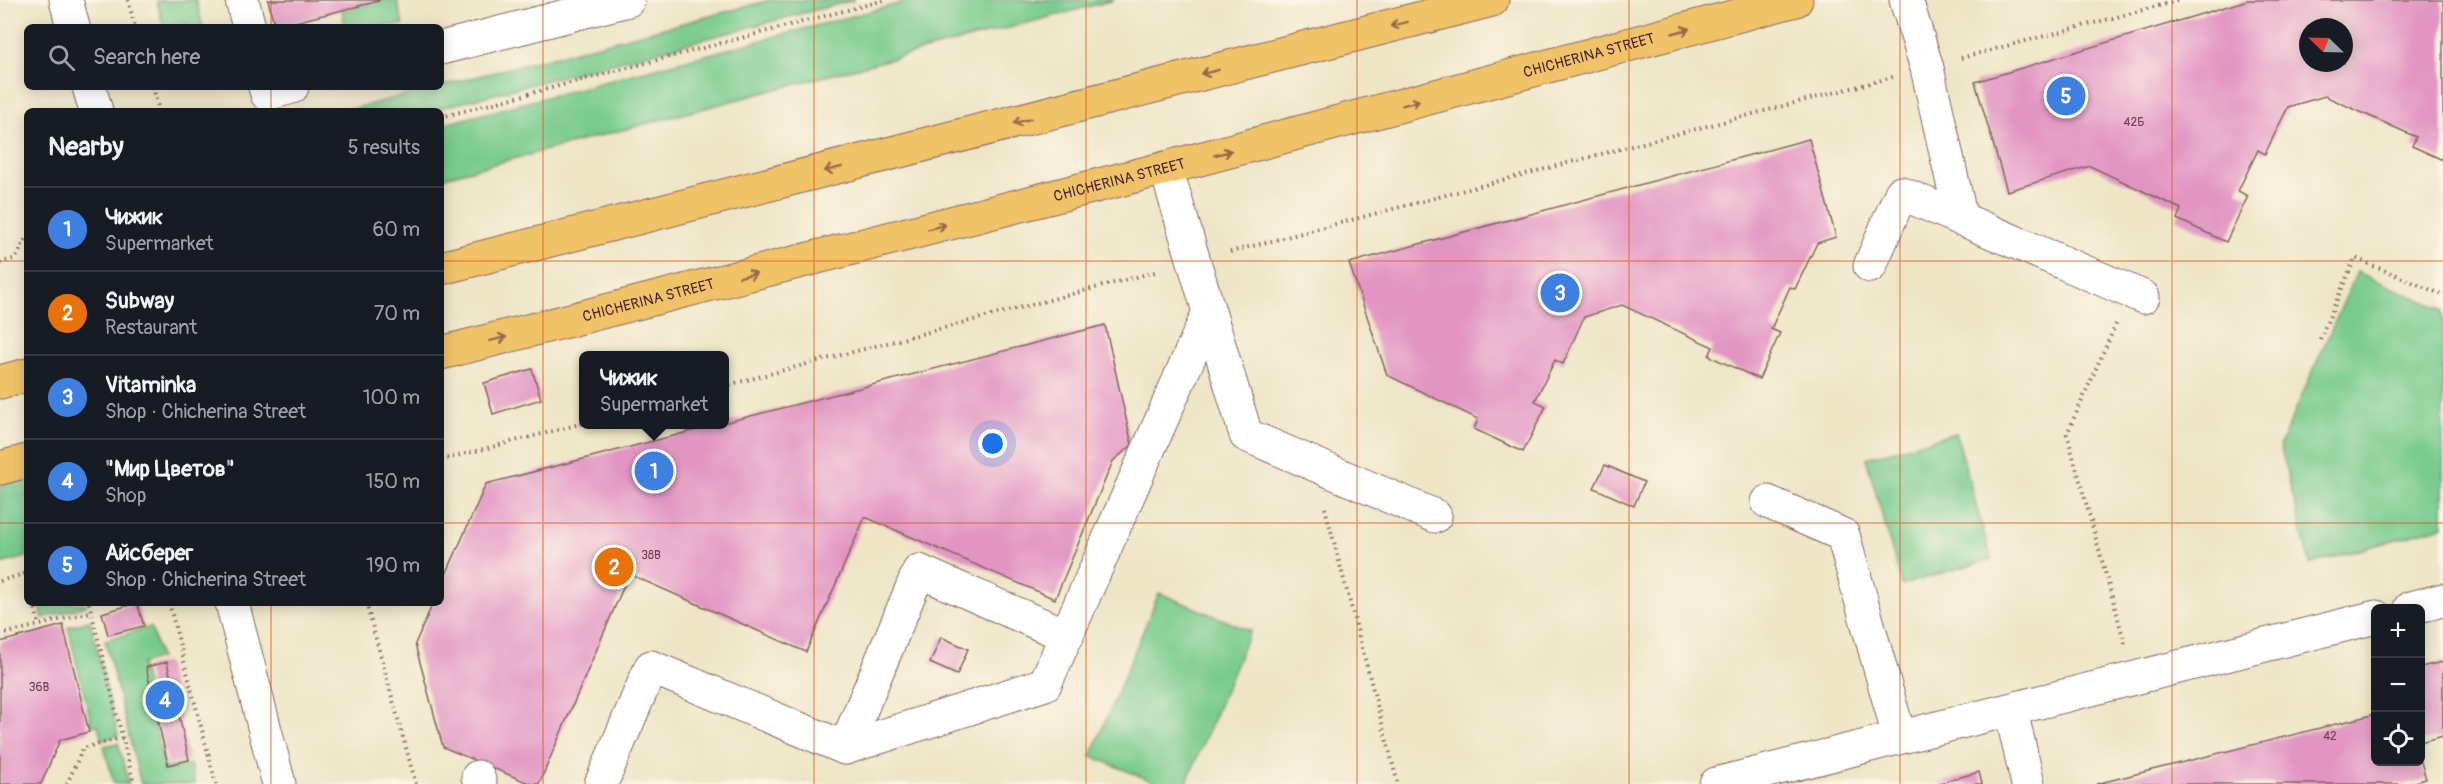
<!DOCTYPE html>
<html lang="en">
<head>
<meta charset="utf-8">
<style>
  :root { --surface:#171b24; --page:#20242c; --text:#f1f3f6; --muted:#9ea1a6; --line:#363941; --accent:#8c9099 }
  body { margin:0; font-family:Pangolin,sans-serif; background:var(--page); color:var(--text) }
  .controls { position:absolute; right:18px; bottom:18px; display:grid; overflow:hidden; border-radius:9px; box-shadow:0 3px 15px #0003 }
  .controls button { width:54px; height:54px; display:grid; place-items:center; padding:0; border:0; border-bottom:2px solid var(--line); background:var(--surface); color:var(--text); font:30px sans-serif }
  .compass { position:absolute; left:2299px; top:18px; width:54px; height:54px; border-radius:50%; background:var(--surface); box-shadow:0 3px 15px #0003; rotate:293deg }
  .you { position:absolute; left:993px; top:444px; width:21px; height:21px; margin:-15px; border:4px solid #fff; border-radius:50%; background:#1a73e8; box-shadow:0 0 0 9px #1a73e833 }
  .badge { display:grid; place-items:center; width:39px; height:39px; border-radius:50%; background:var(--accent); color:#fff; font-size:20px; font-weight:700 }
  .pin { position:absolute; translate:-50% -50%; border:3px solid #fff; box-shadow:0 2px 6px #0006 }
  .popup { position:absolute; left:579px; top:351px; width:150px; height:78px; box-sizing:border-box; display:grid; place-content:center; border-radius:9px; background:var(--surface); filter:drop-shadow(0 2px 4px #0005); font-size:20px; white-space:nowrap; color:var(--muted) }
  .popup b { font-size:22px; color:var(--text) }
  .popup::after { content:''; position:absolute; left:50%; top:100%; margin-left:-12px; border:12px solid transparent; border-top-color:var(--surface) }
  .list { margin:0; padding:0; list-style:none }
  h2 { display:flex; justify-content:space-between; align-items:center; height:78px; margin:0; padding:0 24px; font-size:26px }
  h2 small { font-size:20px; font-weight:400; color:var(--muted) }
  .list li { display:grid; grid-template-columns:39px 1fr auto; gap:18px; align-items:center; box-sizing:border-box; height:84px; padding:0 24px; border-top:2px solid var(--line) }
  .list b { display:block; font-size:22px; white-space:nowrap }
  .list p { margin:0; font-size:20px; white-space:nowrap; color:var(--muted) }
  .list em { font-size:20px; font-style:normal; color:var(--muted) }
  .icon { flex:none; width:33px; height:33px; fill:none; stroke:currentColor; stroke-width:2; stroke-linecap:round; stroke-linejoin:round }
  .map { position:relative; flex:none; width:2443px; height:784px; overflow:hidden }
  .search { position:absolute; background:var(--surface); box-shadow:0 3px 15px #0003; left:24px; top:24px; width:420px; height:66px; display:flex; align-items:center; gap:15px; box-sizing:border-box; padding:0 21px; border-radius:9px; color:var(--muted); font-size:22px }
  .panel { position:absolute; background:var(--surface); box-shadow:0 3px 15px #0003; left:24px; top:108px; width:420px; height:498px; border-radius:9px }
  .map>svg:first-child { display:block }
  .green { fill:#78cb8d; stroke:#61755c; stroke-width:1.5 }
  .building { fill:#e295c3; fill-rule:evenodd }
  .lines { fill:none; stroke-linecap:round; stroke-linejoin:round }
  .minor-casing { stroke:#836461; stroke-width:35 }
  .major-casing { stroke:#836461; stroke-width:35 }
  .path { stroke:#836461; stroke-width:4; stroke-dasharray:1.5 4.5; stroke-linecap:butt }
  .minor { stroke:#fff; stroke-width:33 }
  .major { stroke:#f1c369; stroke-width:33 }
  .oneway { stroke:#956947 }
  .grid { fill:none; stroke:#e0560e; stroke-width:1.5; stroke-opacity:0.55 }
  .labels { text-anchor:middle; stroke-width:6; stroke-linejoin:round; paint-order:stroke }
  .number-label { font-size:12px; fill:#703c51 }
  .street-label { font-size:15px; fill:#4a1f2b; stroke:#fcf5e5 }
</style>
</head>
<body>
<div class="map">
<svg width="2443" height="784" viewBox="0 0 2443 784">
  <rect width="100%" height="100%" fill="#fcf5e5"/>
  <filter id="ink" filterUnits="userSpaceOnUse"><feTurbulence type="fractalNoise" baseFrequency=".0167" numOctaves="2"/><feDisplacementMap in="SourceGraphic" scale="12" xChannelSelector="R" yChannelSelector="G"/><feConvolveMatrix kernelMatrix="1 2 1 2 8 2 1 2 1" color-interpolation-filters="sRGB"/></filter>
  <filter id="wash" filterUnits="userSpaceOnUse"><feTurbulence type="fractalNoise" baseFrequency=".008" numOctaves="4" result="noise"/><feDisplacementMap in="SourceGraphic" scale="24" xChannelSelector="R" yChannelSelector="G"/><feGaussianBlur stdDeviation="1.35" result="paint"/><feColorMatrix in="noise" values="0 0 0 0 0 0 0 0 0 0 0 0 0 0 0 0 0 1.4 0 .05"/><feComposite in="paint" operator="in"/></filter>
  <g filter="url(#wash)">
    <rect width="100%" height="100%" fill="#eee5c6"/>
    <g class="green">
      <polygon points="196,0 203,27 186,27 185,23 163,25 157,1"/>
      <polygon points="381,0 397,0 403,25 345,27 342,11"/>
      <polygon points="771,0 854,0 429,111 345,111"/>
      <polygon points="913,0 1114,0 441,178 441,125"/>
      <polygon points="2357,272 2443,310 2443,526 2310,564 2280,445"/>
      <polygon points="1956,433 1991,559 1902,585 1866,458"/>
      <polygon points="27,478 27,557 0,564 0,485"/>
      <polygon points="1159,593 1250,631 1186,784 1159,784 1091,756"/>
      <polygon points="40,603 85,603 86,606 43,618"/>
      <polygon points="90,621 118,736 102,740 98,725 92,726 68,627"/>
      <polygon points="151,627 160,658 141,664 165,768 190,764 195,784 141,784 105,640"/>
      <polygon points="118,743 129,784 114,784 104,746"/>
    </g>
    <g id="blocks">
      <g class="building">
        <polygon points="268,0 379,0 379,1 275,27"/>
        <path d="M2248,0H2443V160L2412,146L2416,137L2325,96L2288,107L2265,154L2258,150L2238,191L2248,196L2226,242L2177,219L2181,209L2090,166L2007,191L1975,82ZM2308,27H2344V63H2308Z"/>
        <polygon points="1809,139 1836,237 1817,243 1795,289 1790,287 1771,329 1780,333 1759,379 1709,356 1713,347 1622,305 1584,317 1563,364 1555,360 1535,401 1546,406 1523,452 1474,429 1478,419 1387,375 1349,263"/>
        <polygon points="1105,325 1132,445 1113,461 1055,599 865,517 806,652 629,574 539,784 531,784 443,747 415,644 433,603 441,603 441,586 486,484"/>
        <polygon points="532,369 541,399 493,414 484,383"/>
        <polygon points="1605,465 1644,482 1634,506 1594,488"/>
        <polygon points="137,603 144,626 108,635 102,613"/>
        <polygon points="63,625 89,732 60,740 41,784 0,784 0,642"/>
        <polygon points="941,637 968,649 957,675 930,663"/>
        <polygon points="167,662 189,760 168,765 146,667"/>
        <polygon points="2443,662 2443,736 2420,742 2420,667"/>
        <polygon points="2376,714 2376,762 2421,762 2426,779 2406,784 2096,784"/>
        <polygon points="1979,772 1982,784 1939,784 1939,783"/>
      </g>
    </g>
  </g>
  <g filter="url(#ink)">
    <use href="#blocks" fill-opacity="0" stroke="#836461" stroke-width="1.5"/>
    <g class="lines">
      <g class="minor-casing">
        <g id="minor">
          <polyline points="66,0 73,27"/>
          <polyline points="242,0 249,27"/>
          <polyline points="1906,0 1927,68 1961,219"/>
          <polyline points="441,48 628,0"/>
          <polyline points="89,87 96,111"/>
          <polyline points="265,87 267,94 292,87"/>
          <polyline points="1166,168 1246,435 1435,516"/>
          <polyline points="1870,266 1901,193 2143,297"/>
          <polyline points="1768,502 1843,535 1899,736"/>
          <polyline points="232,603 279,784"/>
          <polyline points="2410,608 2443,600"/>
          <polyline points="2011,711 2028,784"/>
          <polyline points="845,748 919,571 1067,636"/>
          <polyline points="478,777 480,784"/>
          <polyline points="601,784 651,667 845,748 1045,684 1209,312"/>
          <polyline points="1716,784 2376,617"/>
        </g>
      </g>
      <g class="major-casing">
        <g id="major">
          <polyline points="441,268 1492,0"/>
          <path id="s1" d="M441,353L1166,168L1796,0"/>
          <polyline points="0,382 27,375"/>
          <polyline points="0,468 27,461"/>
        </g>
      </g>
      <g class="path">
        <polyline points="128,0 135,27"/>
        <polyline points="1961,58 2181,0"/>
        <polyline points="153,87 159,111"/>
        <polyline points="441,117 885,0"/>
        <polyline points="1230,252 1893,77"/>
        <polyline points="0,263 16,258 27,236"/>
        <polyline points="2116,324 2067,434 2125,644"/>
        <polyline points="2320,339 2355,258 2443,295"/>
        <polyline points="724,386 1159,271"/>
        <polyline points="441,460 584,423"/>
        <polyline points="1325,508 1398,784"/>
        <polyline points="0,581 27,573"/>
        <polyline points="34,603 39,625"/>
        <polyline points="89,603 134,784"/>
        <polyline points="169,603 216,784"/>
        <polyline points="366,603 416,784"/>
        <polyline points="0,635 91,612"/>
        <polyline points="67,784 83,748 122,738"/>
      </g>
      <use href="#minor" class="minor"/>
      <use href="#major" class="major"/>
    </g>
    <defs><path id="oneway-shaft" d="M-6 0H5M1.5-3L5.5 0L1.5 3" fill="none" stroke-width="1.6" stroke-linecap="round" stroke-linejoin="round" transform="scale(1.5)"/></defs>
    <g class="oneway">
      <use href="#oneway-shaft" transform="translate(1399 24) rotate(166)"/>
      <use href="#oneway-shaft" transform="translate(1681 31) rotate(-15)"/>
      <use href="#oneway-shaft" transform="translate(1210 72) rotate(166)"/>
      <use href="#oneway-shaft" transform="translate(1411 103) rotate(-15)"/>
      <use href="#oneway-shaft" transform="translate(1022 121) rotate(166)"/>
      <use href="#oneway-shaft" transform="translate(1223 153) rotate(-15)"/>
      <use href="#oneway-shaft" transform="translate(833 169) rotate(166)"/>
      <use href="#oneway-shaft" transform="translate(937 227) rotate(-14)"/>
      <use href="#oneway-shaft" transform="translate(748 275) rotate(-14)"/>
      <use href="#oneway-shaft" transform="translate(498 339) rotate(-14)"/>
    </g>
  </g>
  <path class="grid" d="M271,0V27M543,0V784M814,0V784M1086,0V784M1357,0V784M1629,0V784M1900,0V784M2172,0V784M271,87V111M0,261H27M441,261H2443M0,523H27M441,523H2443M271,603V784"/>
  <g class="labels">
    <g class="number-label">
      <text x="2134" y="126">42Б</text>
      <text x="651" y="559">38В</text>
      <text x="39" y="691">36В</text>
      <text x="2330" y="740">42</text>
    </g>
    <g class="street-label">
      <text dy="5" stroke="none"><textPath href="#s1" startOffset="1186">CHICHERINA STREET</textPath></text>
      <text dy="5" stroke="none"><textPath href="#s1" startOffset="700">CHICHERINA STREET</textPath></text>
      <text dy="5" stroke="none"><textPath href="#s1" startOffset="214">CHICHERINA STREET</textPath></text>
    </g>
  </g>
</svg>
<div class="controls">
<button>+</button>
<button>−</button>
<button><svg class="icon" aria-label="locate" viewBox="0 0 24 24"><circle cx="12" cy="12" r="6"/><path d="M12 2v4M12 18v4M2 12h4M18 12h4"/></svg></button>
</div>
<svg class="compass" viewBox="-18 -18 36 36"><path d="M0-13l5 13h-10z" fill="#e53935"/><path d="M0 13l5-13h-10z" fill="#9ea1a6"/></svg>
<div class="you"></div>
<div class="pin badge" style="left:654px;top:471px;background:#3f7fe0">1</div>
<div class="popup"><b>Чижик</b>Supermarket</div>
<div class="pin badge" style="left:614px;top:567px;background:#e8710a">2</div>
<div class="pin badge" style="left:1560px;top:293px;background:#3f7fe0">3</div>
<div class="pin badge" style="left:165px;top:700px;background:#3f7fe0">4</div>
<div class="pin badge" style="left:2066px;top:96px;background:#3f7fe0">5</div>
<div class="search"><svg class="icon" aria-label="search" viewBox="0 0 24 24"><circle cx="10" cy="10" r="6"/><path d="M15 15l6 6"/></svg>Search here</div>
<section class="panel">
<h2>Nearby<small>5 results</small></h2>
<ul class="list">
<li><span class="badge" style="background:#3f7fe0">1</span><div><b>Чижик</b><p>Supermarket</p></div><em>60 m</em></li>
<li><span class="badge" style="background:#e8710a">2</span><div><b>Subway</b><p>Restaurant</p></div><em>70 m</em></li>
<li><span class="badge" style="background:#3f7fe0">3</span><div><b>Vitaminka</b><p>Shop · Chicherina Street</p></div><em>100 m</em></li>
<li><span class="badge" style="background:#3f7fe0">4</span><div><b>&quot;Мир Цветов&quot;</b><p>Shop</p></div><em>150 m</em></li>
<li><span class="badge" style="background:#3f7fe0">5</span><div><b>Айсберег</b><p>Shop · Chicherina Street</p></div><em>190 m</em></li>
</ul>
</section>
</div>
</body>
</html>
